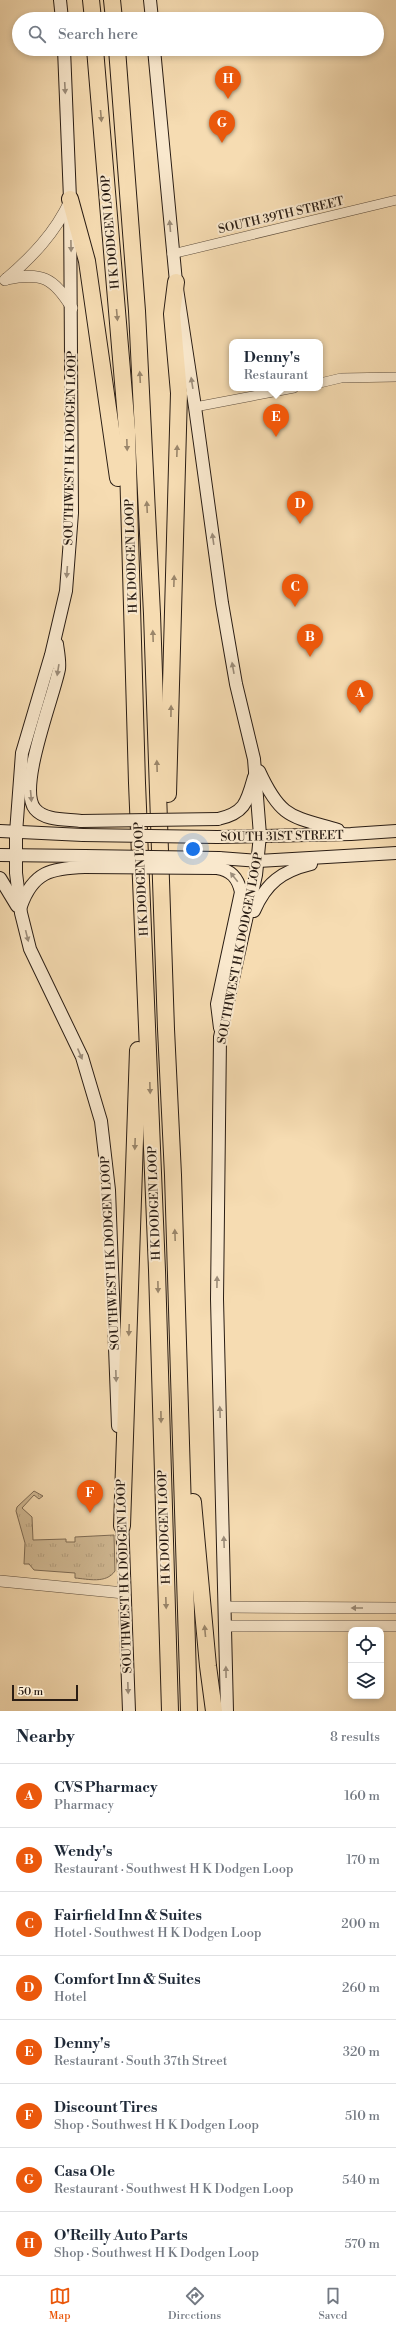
<!DOCTYPE html>
<html lang="en">
<head>
<meta charset="utf-8">
<style>
  :root { --surface:#fff; --page:#f6f6f7; --text:#1f2937; --muted:#747a83; --line:#e0e1e3; --accent:#ea580c }
  body { margin:0; font-family:"Libre Bodoni",serif; background:var(--page); color:var(--text) }
  .controls { position:absolute; right:12px; bottom:12px; display:grid; overflow:hidden; border-radius:8px; box-shadow:0 2px 6px #0003 }
  .controls button { width:36px; height:36px; display:grid; place-items:center; padding:0; border:0; border-bottom:1px solid var(--line); background:var(--surface); color:var(--text); font:20px sans-serif }
  .scale { position:absolute; left:12px; bottom:10px; width:66px; box-sizing:border-box; padding-left:4px; border:2px solid #2a1d14; border-top:0; font-size:11px; line-height:14px; white-space:nowrap; color:#2a1d14; -webkit-text-stroke:3px #f9e8cd; paint-order:stroke }
  .you { position:absolute; left:193px; top:849px; width:14px; height:14px; margin:-10px; border:3px solid #fff; border-radius:50%; background:#1a73e8; box-shadow:0 0 0 6px #1a73e833 }
  .badge { display:grid; place-items:center; width:26px; height:26px; border-radius:50%; background:var(--accent); color:#fff; font-size:13px; font-weight:700 }
  .pin { position:absolute; translate:-50% -33px; filter:drop-shadow(0 1px 2px #0008) }
  .pin::after { content:''; position:absolute; top:21px; width:14px; height:12px; background:inherit; clip-path:polygon(0 0,100% 0,50% 100%) }
  .popup { position:absolute; left:229px; top:339px; width:94px; height:52px; box-sizing:border-box; display:grid; place-content:center; border-radius:8px; background:var(--surface); filter:drop-shadow(0 1px 3px #0005); font-size:13px; white-space:nowrap; color:var(--muted) }
  .popup b { font-size:15px; color:var(--text) }
  .popup::after { content:''; position:absolute; left:50%; top:100%; margin-left:-8px; border:8px solid transparent; border-top-color:var(--surface) }
  .list { margin:0; padding:0; list-style:none }
  h2 { display:flex; justify-content:space-between; align-items:center; height:52px; margin:0; padding:0 16px; font-size:17px }
  h2 small { font-size:13px; font-weight:400; color:var(--muted) }
  .list li { display:grid; grid-template-columns:26px 1fr auto; gap:12px; align-items:center; box-sizing:border-box; height:64px; padding:0 16px; border-top:1px solid var(--line) }
  .list b { display:block; font-size:15px; white-space:nowrap }
  .list p { margin:0; font-size:13px; white-space:nowrap; color:var(--muted) }
  .list em { font-size:13px; font-style:normal; color:var(--muted) }
  .icon { flex:none; width:22px; height:22px; fill:none; stroke:currentColor; stroke-width:2; stroke-linecap:round; stroke-linejoin:round }
  .map { position:relative; flex:none; width:396px; height:1711px; overflow:hidden }
  .search { position:absolute; background:var(--surface); box-shadow:0 2px 6px #0003; left:12px; right:12px; top:12px; height:44px; display:flex; align-items:center; gap:10px; box-sizing:border-box; padding:0 14px; border-radius:22px; color:var(--muted); font-size:15px }
  .sheet { height:564px; background:var(--surface) }
  nav { display:flex; justify-content:space-around; align-items:center; box-sizing:border-box; height:56px; border-top:1px solid var(--line); background:var(--surface); font-size:11px; color:var(--muted) }
  nav a { display:grid; justify-items:center; gap:2px }
  nav .on { color:var(--accent) }
  .map>svg:first-child { display:block }
  .grass { fill:url(#grass-tufts); stroke:#7e6c56 }
  .lines { fill:none; stroke-linecap:round; stroke-linejoin:round }
  .minor-casing { stroke:#5d4d3c; stroke-width:10 }
  .tertiary-casing { stroke:#5d4d3c; stroke-width:12 }
  .secondary-casing { stroke:#2a1d14; stroke-width:14 }
  .motorway-casing { stroke:#2a1d14; stroke-width:18 }
  .minor { stroke:#f9e8cd; stroke-width:9 }
  .tertiary { stroke:#f9e8cd; stroke-width:11 }
  .secondary { stroke:#f9e8cd; stroke-width:12 }
  .motorway { stroke:#f6dcb2; stroke-width:16 }
  .secondary-bridge-casing { stroke:#2a1d14; stroke-width:14; stroke-linecap:butt }
  .secondary-bridge { stroke:#f9e8cd; stroke-width:12 }
  .oneway { fill:#9c8d7a }
  .oneway2 { fill:#9a866b }
  .labels { text-anchor:middle; stroke-width:4; stroke-linejoin:round; paint-order:stroke }
  .street-label { font-size:12px; fill:#2a1d14; stroke:#f9e8cd }
</style>
</head>
<body>
<div class="map">
<svg width="396" height="1711" viewBox="0 0 396 1711">
  <defs>
    <pattern id="grass-tufts" width="24" height="20" patternUnits="userSpaceOnUse"><rect width="24" height="20" fill="#d3bc97"/><path d="M3 7l-1-3M5 7V3M7 7l1-3M15 17l-1-3M17 17v-4M19 17l1-3" fill="none" stroke="#b5a181"/></pattern>
  </defs>
  <rect width="100%" height="100%" fill="#f6dcb2"/>
  <filter id="stains"><feTurbulence type="fractalNoise" baseFrequency=".005" numOctaves="4"/><feColorMatrix values="0 0 0 0 .2 0 0 0 0 .09 0 0 0 0 .02 0 0 0 .5 -.17"/></filter>
  <radialGradient id="worn" r=".72"><stop offset=".6" stop-color="#630" stop-opacity="0"/><stop offset="1" stop-color="#630" stop-opacity=".3"/></radialGradient>
  <path class="grass" d="M34,1491L43,1496L39,1499L34,1495L22,1508L32,1517L33,1540L66,1539V1542H75V1537L114,1535L115,1571C106,1584 88,1579 75,1578V1573L34,1570L29,1564H24L25,1543L16,1511L17,1507Z"/>
  <g class="lines">
    <g class="minor-casing">
      <g id="minor">
        <polyline points="172,254 396,200"/>
        <polyline points="320,383 341,378 396,377"/>
        <polyline points="195,407 294,388"/>
      </g>
    </g>
    <g class="tertiary-casing">
      <g id="tertiary">
        <path d="M6,279C42,272 53,277 72,308"/>
        <path d="M5,280C32,257 55,233 70,201"/>
        <polyline points="0,1581 124,1593"/>
        <polyline points="226,1607 396,1608"/>
        <polyline points="226,1626 396,1626"/>
      </g>
    </g>
    <g class="secondary-casing">
      <g id="secondary">
        <polyline points="60,0 62,19"/>
        <polyline points="150,0 152,19"/>
        <polyline points="64,49 70,199 72,513 66,591 51,655 22,753 16,833 16,873 21,913 30,949 82,1057 101,1121 109,1190 118,1426"/>
        <polyline points="154,49 176,282 195,407 222,603 236,684 254,759 260,835 256,875 220,1037 217,1299 227,1711"/>
        <path d="M57,644C58,652 60,661 59,669C54,696 17,788 35,809C45,821 67,819 81,821"/>
        <path d="M259,771C281,819 291,816 338,830"/>
        <path d="M218,819C245,813 247,802 254,777"/>
        <polyline points="0,831 83,835"/>
        <polyline points="217,837 351,834 396,831"/>
        <polyline points="0,855 85,856"/>
        <polyline points="219,858 258,861 396,853"/>
        <path d="M217,868C231,870 238,878 241,892L217,1004L220,1028"/>
        <polyline points="0,878 17,906"/>
        <path d="M21,906C33,872 51,868 85,867"/>
        <path d="M254,911C266,883 282,871 311,864"/>
        <polyline points="122,1518 129,1711"/>
      </g>
    </g>
    <g class="motorway-casing">
      <g id="motorway">
        <polyline points="91,0 93,19"/>
        <polyline points="112,0 114,19"/>
        <polyline points="95,49 127,430 137,783 157,1270 170,1711"/>
        <polyline points="117,49 137,311 152,614 166,1029 173,1175 189,1711"/>
        <polyline points="70,199 87,261 118,478"/>
        <polyline points="168,794 179,393 172,314 176,282"/>
        <polyline points="193,1502 208,1666 214,1711"/>
        <polyline points="122,1526 138,1050"/>
      </g>
    </g>
    <use href="#minor" class="minor"/>
    <use href="#tertiary" class="tertiary"/>
    <use href="#secondary" class="secondary"/>
    <use href="#motorway" class="motorway"/>
    <g class="secondary-bridge-casing">
      <g id="secondary-bridge">
        <polyline points="81,821 218,819"/>
        <polyline points="83,835 217,837"/>
        <polyline points="85,856 219,858"/>
        <polyline points="85,867 217,868"/>
      </g>
    </g>
    <use href="#secondary-bridge" class="secondary-bridge"/>
  </g>
  <defs><path id="oneway-solid" d="M-6-.8H1V-3.2L6.5 0L1 3.2V.8H-6Z"/></defs>
  <g class="oneway">
    <use href="#oneway-solid" transform="translate(65 88) rotate(87)"/>
    <use href="#oneway-solid" transform="translate(170 226) rotate(-95)"/>
    <use href="#oneway-solid" transform="translate(71 246) rotate(89)"/>
    <use href="#oneway-solid" transform="translate(192 383) rotate(-99)"/>
    <use href="#oneway-solid" transform="translate(213 539) rotate(-98)"/>
    <use href="#oneway-solid" transform="translate(67 572) rotate(94)"/>
    <use href="#oneway-solid" transform="translate(233 668) rotate(-100)"/>
    <use href="#oneway-solid" transform="translate(58 670) rotate(99)"/>
    <use href="#oneway-solid" transform="translate(31 796) rotate(85)"/>
    <use href="#oneway-solid" transform="translate(234 877) rotate(-129)"/>
    <use href="#oneway-solid" transform="translate(27 936) rotate(76)"/>
    <use href="#oneway-solid" transform="translate(80 1054) rotate(67)"/>
    <use href="#oneway-solid" transform="translate(217 1282) rotate(-89)"/>
    <use href="#oneway-solid" transform="translate(116 1376) rotate(88)"/>
    <use href="#oneway-solid" transform="translate(220 1412) rotate(-92)"/>
    <use href="#oneway-solid" transform="translate(224 1542) rotate(-92)"/>
    <use href="#oneway-solid" transform="translate(357 1608) rotate(-180)"/>
    <use href="#oneway-solid" transform="translate(226 1672) rotate(-91)"/>
    <use href="#oneway-solid" transform="translate(128 1688) rotate(88)"/>
  </g>
  <g class="oneway2">
    <use href="#oneway-solid" transform="translate(101 116) rotate(85)"/>
    <use href="#oneway-solid" transform="translate(117 315) rotate(85)"/>
    <use href="#oneway-solid" transform="translate(140 377) rotate(-93)"/>
    <use href="#oneway-solid" transform="translate(127 445) rotate(88)"/>
    <use href="#oneway-solid" transform="translate(177 451) rotate(-88)"/>
    <use href="#oneway-solid" transform="translate(147 507) rotate(-93)"/>
    <use href="#oneway-solid" transform="translate(174 581) rotate(-88)"/>
    <use href="#oneway-solid" transform="translate(153 636) rotate(-92)"/>
    <use href="#oneway-solid" transform="translate(171 711) rotate(-89)"/>
    <use href="#oneway-solid" transform="translate(157 766) rotate(-92)"/>
    <use href="#oneway-solid" transform="translate(150 1088) rotate(88)"/>
    <use href="#oneway-solid" transform="translate(135 1144) rotate(92)"/>
    <use href="#oneway-solid" transform="translate(175 1235) rotate(-92)"/>
    <use href="#oneway-solid" transform="translate(158 1287) rotate(89)"/>
    <use href="#oneway-solid" transform="translate(129 1330) rotate(92)"/>
    <use href="#oneway-solid" transform="translate(161 1417) rotate(89)"/>
    <use href="#oneway-solid" transform="translate(166 1603) rotate(88)"/>
    <use href="#oneway-solid" transform="translate(205 1631) rotate(-95)"/>
  </g>
  <g class="labels">
    <g class="street-label">
      <text transform="translate(281 215) rotate(-13)" y="4">SOUTH 39TH STREET</text>
      <text transform="translate(110 232) rotate(-95)" y="4">H K DODGEN LOOP</text>
      <text transform="translate(70 448) rotate(-89)" y="4">SOUTHWEST H K DODGEN LOOP</text>
      <text transform="translate(131 556) rotate(-92)" y="4">H K DODGEN LOOP</text>
      <text transform="translate(282 836) rotate(-1)" y="4">SOUTH 31ST STREET</text>
      <text transform="translate(141 879) rotate(-93)" y="4">H K DODGEN LOOP</text>
      <text transform="translate(240 948) rotate(-79)" y="4">SOUTHWEST H K DODGEN LOOP</text>
      <text transform="translate(154 1203) rotate(-92)" y="4">H K DODGEN LOOP</text>
      <text transform="translate(110 1253) rotate(-93)" y="4">SOUTHWEST H K DODGEN LOOP</text>
      <text transform="translate(164 1527) rotate(-92)" y="4">H K DODGEN LOOP</text>
      <text transform="translate(124 1576) rotate(-92)" y="4">SOUTHWEST H K DODGEN LOOP</text>
    </g>
  </g>
  <rect width="100%" height="100%" filter="url(#stains)"/>
  <rect width="100%" height="100%" fill="url(#worn)"/>
</svg>
<div class="controls">
<button><svg class="icon" aria-label="locate" viewBox="0 0 24 24"><circle cx="12" cy="12" r="6"/><path d="M12 2v4M12 18v4M2 12h4M18 12h4"/></svg></button>
<button><svg class="icon" aria-label="layers" viewBox="0 0 24 24"><path d="M12 4l9 5-9 5-9-5zM3 14l9 5 9-5"/></svg></button>
</div>
<div class="scale">50 m</div>
<div class="you"></div>
<div class="pin badge" style="left:360px;top:713px">A</div>
<div class="pin badge" style="left:310px;top:657px">B</div>
<div class="pin badge" style="left:295px;top:607px">C</div>
<div class="pin badge" style="left:300px;top:524px">D</div>
<div class="pin badge" style="left:276px;top:437px">E</div>
<div class="popup"><b>Denny's</b>Restaurant</div>
<div class="pin badge" style="left:90px;top:1513px">F</div>
<div class="pin badge" style="left:222px;top:143px">G</div>
<div class="pin badge" style="left:228px;top:99px">H</div>
<div class="search"><svg class="icon" aria-label="search" viewBox="0 0 24 24"><circle cx="10" cy="10" r="6"/><path d="M15 15l6 6"/></svg>Search here</div>
</div>
<section class="sheet">
<h2>Nearby<small>8 results</small></h2>
<ul class="list">
<li><span class="badge">A</span><div><b>CVS Pharmacy</b><p>Pharmacy</p></div><em>160 m</em></li>
<li><span class="badge">B</span><div><b>Wendy's</b><p>Restaurant · Southwest H K Dodgen Loop</p></div><em>170 m</em></li>
<li><span class="badge">C</span><div><b>Fairfield Inn &amp; Suites</b><p>Hotel · Southwest H K Dodgen Loop</p></div><em>200 m</em></li>
<li><span class="badge">D</span><div><b>Comfort Inn &amp; Suites</b><p>Hotel</p></div><em>260 m</em></li>
<li><span class="badge">E</span><div><b>Denny's</b><p>Restaurant · South 37th Street</p></div><em>320 m</em></li>
<li><span class="badge">F</span><div><b>Discount Tires</b><p>Shop · Southwest H K Dodgen Loop</p></div><em>510 m</em></li>
<li><span class="badge">G</span><div><b>Casa Ole</b><p>Restaurant · Southwest H K Dodgen Loop</p></div><em>540 m</em></li>
<li><span class="badge">H</span><div><b>O'Reilly Auto Parts</b><p>Shop · Southwest H K Dodgen Loop</p></div><em>570 m</em></li>
</ul>
</section>
<nav>
<a class="on"><svg class="icon" aria-label="map" viewBox="0 0 24 24"><path d="M3 6l6-2 6 2 6-2v14l-6 2-6-2-6 2zM9 4v14M15 6v14"/></svg>Map</a>
<a><svg class="icon" aria-label="directions" viewBox="0 0 24 24"><path d="M12 3l9 9-9 9-9-9zM9 14v-3h6M13 9l2 2-2 2"/></svg>Directions</a>
<a><svg class="icon" aria-label="saved" viewBox="0 0 24 24"><path d="M7 4h10v16l-5-4-5 4z"/></svg>Saved</a>
</nav>
</body>
</html>
